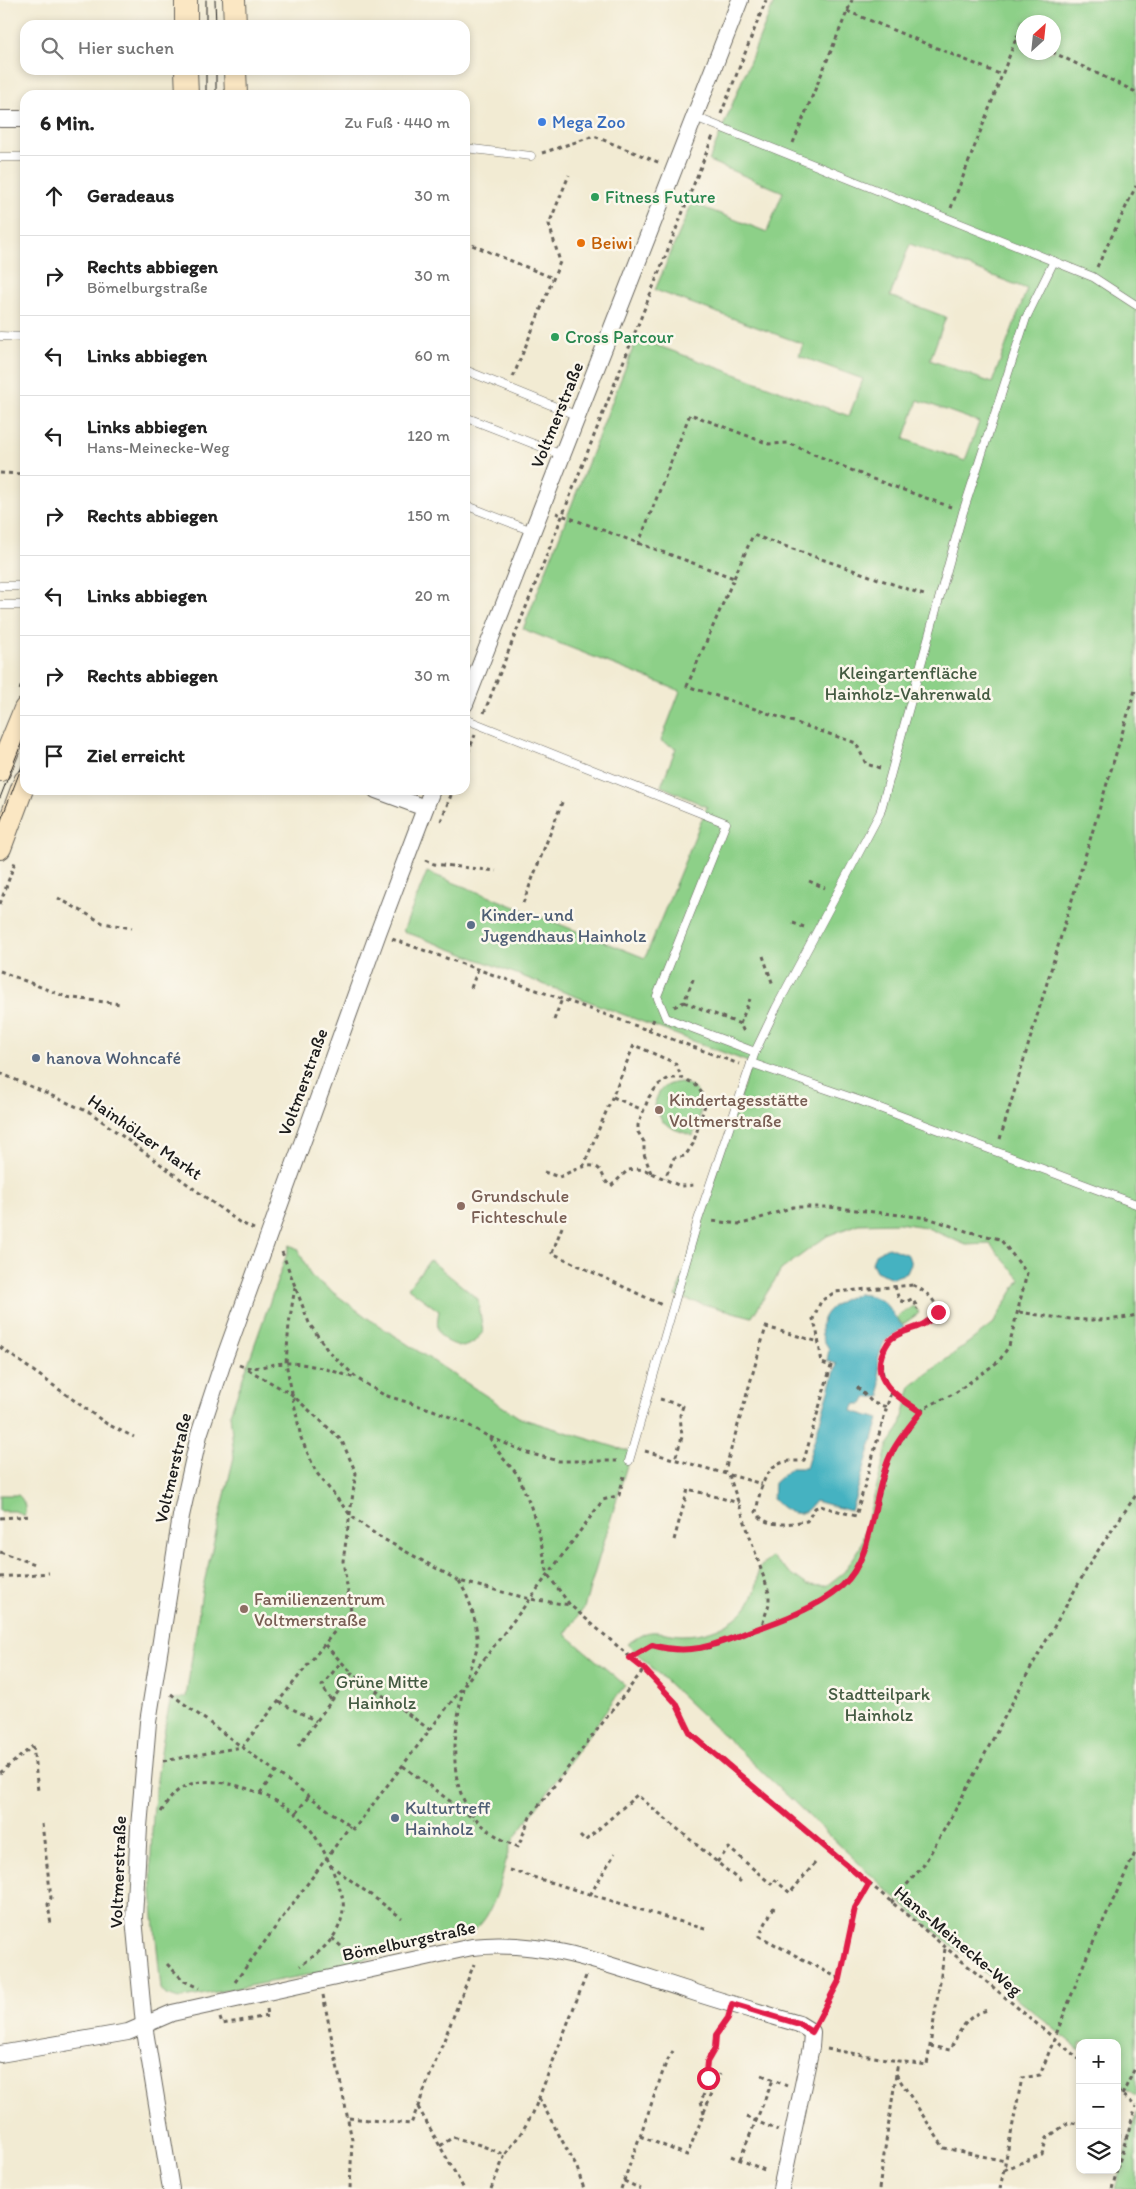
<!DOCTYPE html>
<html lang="de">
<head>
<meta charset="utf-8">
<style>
  :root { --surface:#fff; --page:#f6f6f6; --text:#222; --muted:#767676; --line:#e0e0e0 }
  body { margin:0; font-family:Itim,sans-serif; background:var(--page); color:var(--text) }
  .controls { position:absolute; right:15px; bottom:15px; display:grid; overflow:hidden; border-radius:10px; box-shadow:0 2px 8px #0003 }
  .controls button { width:45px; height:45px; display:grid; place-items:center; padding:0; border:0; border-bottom:1px solid var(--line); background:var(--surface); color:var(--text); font:25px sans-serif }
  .compass { position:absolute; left:1016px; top:15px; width:45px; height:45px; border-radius:50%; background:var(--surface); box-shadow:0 2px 8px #0003; rotate:27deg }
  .stop { position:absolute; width:15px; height:15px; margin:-11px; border:4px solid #e11d48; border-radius:50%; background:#fff }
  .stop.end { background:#e11d48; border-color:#fff; box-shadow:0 1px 5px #0008 }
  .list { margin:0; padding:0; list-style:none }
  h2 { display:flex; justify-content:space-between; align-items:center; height:65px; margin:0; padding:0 20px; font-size:21px }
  h2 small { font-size:16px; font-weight:400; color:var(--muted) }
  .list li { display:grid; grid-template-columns:32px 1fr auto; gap:15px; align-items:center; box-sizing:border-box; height:80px; padding:0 20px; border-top:1px solid var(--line) }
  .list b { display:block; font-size:19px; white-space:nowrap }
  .list p { margin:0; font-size:16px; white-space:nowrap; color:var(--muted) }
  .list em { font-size:16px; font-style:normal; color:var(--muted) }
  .icon { flex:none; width:28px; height:28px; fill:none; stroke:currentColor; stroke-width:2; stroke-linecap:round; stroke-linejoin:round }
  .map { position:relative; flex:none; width:1136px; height:2189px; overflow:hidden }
  .search { position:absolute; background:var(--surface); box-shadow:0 2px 8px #0003; left:20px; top:20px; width:450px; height:55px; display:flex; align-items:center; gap:12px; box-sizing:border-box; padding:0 18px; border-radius:15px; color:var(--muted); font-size:19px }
  .panel { position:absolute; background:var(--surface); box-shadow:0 2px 8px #0003; left:20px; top:90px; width:450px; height:705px; border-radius:15px }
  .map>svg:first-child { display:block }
  .green { fill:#8dd088; stroke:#547652; fill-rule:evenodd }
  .water { fill:#44b2c1; stroke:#30676e }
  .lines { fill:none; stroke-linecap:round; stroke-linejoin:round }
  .service-casing { stroke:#67645c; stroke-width:9 }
  .minor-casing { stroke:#67645c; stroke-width:18 }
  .secondary-casing { stroke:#67645c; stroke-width:24 }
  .path { stroke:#67645c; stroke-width:3; stroke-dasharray:4 4; stroke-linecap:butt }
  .service { stroke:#fff; stroke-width:8 }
  .minor { stroke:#fff; stroke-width:16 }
  .secondary { stroke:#fbe7c3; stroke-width:22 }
  .tram { stroke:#1c1c1c; stroke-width:1 }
  .route { stroke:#e11d48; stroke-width:6 }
  .shop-dot { fill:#3f7fe0; stroke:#fbf7ec; stroke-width:2 }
  .leisure-dot { fill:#2e9e5b; stroke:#fbf7ec; stroke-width:2 }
  .food-dot { fill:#e8710a; stroke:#fbf7ec; stroke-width:2 }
  .service-dot { fill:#5c6f8a; stroke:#fbf7ec; stroke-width:2 }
  .education-dot { fill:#8d6e63; stroke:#fbf7ec; stroke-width:2 }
  .labels { text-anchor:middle; stroke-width:5; stroke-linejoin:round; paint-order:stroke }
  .shop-label { font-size:18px; fill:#366cbe; stroke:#fbf7ec; text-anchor:start }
  .leisure-label { font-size:18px; fill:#27864d; stroke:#fbf7ec; text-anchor:start }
  .food-label { font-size:18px; fill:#c56008; stroke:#fbf7ec; text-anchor:start }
  .street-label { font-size:18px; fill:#1c1c1c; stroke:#fbf7ec }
  .park-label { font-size:18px; fill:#445b42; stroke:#fbf7ec }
  .service-label { font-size:18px; fill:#4e5e75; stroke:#fbf7ec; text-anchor:start }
  .education-label { font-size:18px; fill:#785e54; stroke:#fbf7ec; text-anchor:start }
</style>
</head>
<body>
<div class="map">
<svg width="1136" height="2189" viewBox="0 0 1136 2189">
  <rect width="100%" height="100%" fill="#fbf7ec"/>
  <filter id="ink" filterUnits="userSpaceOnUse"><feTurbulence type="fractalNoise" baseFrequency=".02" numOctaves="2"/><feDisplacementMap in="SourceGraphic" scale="10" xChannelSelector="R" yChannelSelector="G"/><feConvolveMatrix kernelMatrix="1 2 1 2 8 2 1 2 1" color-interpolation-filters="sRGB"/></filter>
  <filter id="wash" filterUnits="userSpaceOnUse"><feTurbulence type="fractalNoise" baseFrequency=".0096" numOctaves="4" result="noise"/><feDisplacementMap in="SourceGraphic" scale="20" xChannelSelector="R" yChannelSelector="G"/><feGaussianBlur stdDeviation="1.12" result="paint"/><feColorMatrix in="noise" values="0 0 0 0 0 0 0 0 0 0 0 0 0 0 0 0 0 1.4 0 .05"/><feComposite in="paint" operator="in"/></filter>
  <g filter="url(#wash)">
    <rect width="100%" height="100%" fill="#f2ebd3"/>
    <g class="green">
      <path d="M775,0H1136V2096L1117,2081V2043H1080V2050L904,1906L627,1644C634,1640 644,1632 651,1632C661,1631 672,1635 682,1635C721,1635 760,1612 758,1569L772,1557L789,1572L807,1585L826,1586L844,1572L860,1548L888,1445L900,1428L911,1386L993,1324L1020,1279L990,1244L966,1245L925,1227L899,1223L858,1224L827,1236L781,1270L752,1317L676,1297L751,1063L403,931L427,872L645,958L707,807L661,786L676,748L661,741L680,691L523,629L637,338L849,416L863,379L799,356L803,344L655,290L692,203L767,232L783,192L709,161ZM1024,22H1054V52H1024ZM910,244L1027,289L992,383L930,360L946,317L890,296ZM918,400L979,422L965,461L904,439Z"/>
      <path d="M681,1082C710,1091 701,1114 693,1136L674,1129L662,1121L654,1105C660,1088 663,1084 681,1082Z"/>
      <path d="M290,1245L298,1249L311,1276L369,1319L520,1418L631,1452L584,1608L565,1634L625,1685L515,1837L510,1846C500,1879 494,1936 451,1939L357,1961L318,1973L179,1999L166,1995L161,1989C157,1945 151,1900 151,1856C152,1804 160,1752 170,1701L186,1697L202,1591L234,1457L230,1414Z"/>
      <path d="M430,1260L478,1299L483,1332L473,1343L463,1347C441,1341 434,1335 439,1311L408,1288Z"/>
      <polygon points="914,1306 919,1313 902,1325 897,1317"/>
      <path d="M0,1495H18C24,1499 27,1509 24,1516L15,1511H0Z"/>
      <polygon points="1136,2113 1136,2189 1115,2189"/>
    </g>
    <g class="water">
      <polygon points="888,1247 908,1255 911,1264 907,1273 892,1278 876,1271 872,1263 875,1254"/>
      <path d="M858,1294C890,1297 885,1308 904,1327L884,1342L878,1359L881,1397H867L863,1404H854L852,1411L879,1419L851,1511L815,1501C813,1503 810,1508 807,1510C795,1519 781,1508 773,1499L774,1483L791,1468H806L837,1364L827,1361L829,1349C827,1345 823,1340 822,1335C816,1312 841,1299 858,1294Z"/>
    </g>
  </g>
  <g filter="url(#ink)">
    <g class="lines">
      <g class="service-casing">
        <g id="service">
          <polyline points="695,117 1093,277 1136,305"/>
          <polyline points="465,148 531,156"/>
          <polyline points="0,157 25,157"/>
          <polyline points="0,336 25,337"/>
          <polyline points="465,370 578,416"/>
          <polyline points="465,417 562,455"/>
          <polyline points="465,505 532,531"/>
          <polyline points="0,586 25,586"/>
          <polyline points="0,605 25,605"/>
          <polyline points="465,719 726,823 657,996 666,1018 755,1052"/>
          <polyline points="751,1063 861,1101 1136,1204"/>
          <polyline points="629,1461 698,1220 755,1052 776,1008 880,813 963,512 1026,318 1054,261"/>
        </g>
      </g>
      <g class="minor-casing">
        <g id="minor">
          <polyline points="0,119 25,119"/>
          <polyline points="465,704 740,0"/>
          <polyline points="376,790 425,808"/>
          <path d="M0,2054L128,2032L172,2013L472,1947C548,1938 619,1969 690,1991C726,2003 763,2013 799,2024L812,2032L811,2047L781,2189"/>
          <polyline points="171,2189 144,2025 134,1918 139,1827 148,1722 181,1516 199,1435 224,1359 378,933 432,790"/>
        </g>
      </g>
      <g class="secondary-casing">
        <g id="secondary">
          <polyline points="186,0 186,25"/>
          <polyline points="234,0 235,25"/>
          <polyline points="186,70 187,95"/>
          <polyline points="235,70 236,95"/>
          <polyline points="0,770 25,709"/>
          <polyline points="0,848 25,781"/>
        </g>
      </g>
      <g class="path">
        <polyline points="847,11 1002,75"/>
        <polyline points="1052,52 1136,92"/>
        <polyline points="258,70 258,77"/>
        <polyline points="721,114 766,0"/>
        <polyline points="793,143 852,0"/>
        <polyline points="542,153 594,136 660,163"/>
        <polyline points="951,208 1017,36 1024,39"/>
        <polyline points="465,242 553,278"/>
        <polyline points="1097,267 1136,186"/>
        <polyline points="513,377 560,262 549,224 569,175"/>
        <polyline points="0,473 25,474"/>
        <polyline points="556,513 734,578 687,686 856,743 866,764 880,768"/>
        <polyline points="638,545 690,414 769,444 788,443 870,478 951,507"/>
        <polyline points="734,578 753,535 927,596"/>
        <polyline points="20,690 25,676"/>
        <polyline points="484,713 713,136"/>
        <polyline points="465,760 475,735"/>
        <polyline points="441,821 453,790"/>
        <polyline points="425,860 434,864 496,871"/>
        <polyline points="809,881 825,888"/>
        <polyline points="58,898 103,923 132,928"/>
        <polyline points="523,903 563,800"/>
        <polyline points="0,904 15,862"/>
        <polyline points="793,923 804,927"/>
        <polyline points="392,939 604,1014 739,1064"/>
        <polyline points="763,956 773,985"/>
        <polyline points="0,971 66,997 120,1004"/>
        <polyline points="471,988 478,969"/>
        <polyline points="684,1002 740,1024 745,1034"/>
        <polyline points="674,1007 684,1002 694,977"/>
        <polyline points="554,1020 562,999"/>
        <polyline points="740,1024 750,999"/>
        <polyline points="649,1030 654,1019"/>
        <polyline points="0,1073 91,1113 239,1222 254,1229"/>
        <polyline points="613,1097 643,1110"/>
        <polyline points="1000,1139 1136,687"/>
        <polyline points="583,1167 634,1045 675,1063 682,1078"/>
        <path d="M544,1172L559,1177C569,1173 591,1159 600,1170C604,1176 604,1181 611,1186L628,1170L636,1169L645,1170L680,1186L695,1185"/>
        <polyline points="651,1173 644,1154 644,1142 638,1132 638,1125 649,1097 658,1085 669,1078 682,1078 695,1084 701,1092 705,1105 693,1144 685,1156 674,1158 665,1178"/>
        <polyline points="562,1227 552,1253 662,1305"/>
        <polyline points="282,1252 309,1323 328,1351 358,1379 384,1395 433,1410 465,1423 489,1437 502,1457 518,1475 530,1504 539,1533 548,1575 570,1605 644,1669 676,1703 691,1734 1080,2060"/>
        <path d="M913,1285C926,1292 935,1298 938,1312C925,1328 912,1328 895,1337C873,1348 881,1377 891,1392L856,1516L820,1506L815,1508L807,1521C790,1523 767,1530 756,1512C760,1493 762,1469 784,1462C791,1460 798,1462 804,1460L831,1366L822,1363L817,1332L813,1319L821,1301L835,1292Z"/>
        <polyline points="895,1286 899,1300 905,1302 912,1299 918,1308 917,1309"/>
        <polyline points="295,1287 289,1324 286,1363 301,1438 316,1472 351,1516 378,1536 459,1581 530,1599 570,1605"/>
        <path d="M1019,1312C1057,1318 1098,1325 1136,1315"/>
        <polyline points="0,1347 107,1424 134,1437"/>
        <path d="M239,1365C254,1372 270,1363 286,1363C310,1363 333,1371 355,1378"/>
        <polyline points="857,1387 873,1403 887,1407"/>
        <polyline points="891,1392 921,1412"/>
        <polyline points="660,1399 683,1406 680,1415 682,1437 675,1459"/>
        <polyline points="490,1437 528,1453 559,1461 617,1461"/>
        <polyline points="645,1451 762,1484"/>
        <polyline points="724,1474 766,1327 819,1342"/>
        <polyline points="729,1475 769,1593 769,1604 761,1628"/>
        <polyline points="0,1518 31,1516"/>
        <polyline points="674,1540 688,1489 739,1503"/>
        <polyline points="0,1552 35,1564"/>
        <polyline points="0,1577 49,1573"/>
        <path d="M459,1581C470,1599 478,1623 477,1645C476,1657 468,1671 464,1682"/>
        <polyline points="325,1645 352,1673"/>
        <polyline points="630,1657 652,1645 672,1650 707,1648 797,1614 816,1605 843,1585 858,1565 865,1548 890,1456 924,1408 955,1393 999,1361 1009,1346 1027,1273 1000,1239 966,1231 928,1218 829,1207 793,1207 749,1222 740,1224 711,1221"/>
        <path d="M463,1688C450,1756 443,1816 518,1847L530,1817L644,1669"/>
        <polyline points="171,1694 242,1747 351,1611 343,1561 356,1473 342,1441 321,1421 291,1394 247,1369"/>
        <polyline points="331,1700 322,1686 341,1662"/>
        <polyline points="279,1702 316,1721"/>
        <polyline points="33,1746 38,1791"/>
        <polyline points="298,1746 352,1673 430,1730"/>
        <polyline points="163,1761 242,1747 354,1829 530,1599 603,1500 619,1495 625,1472"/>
        <polyline points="403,1766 474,1819"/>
        <polyline points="0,1773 33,1746"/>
        <polyline points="260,1793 276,1772"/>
        <path d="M161,1812C168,1802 173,1792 184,1787C214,1771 271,1794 295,1813C314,1829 325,1852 334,1874C338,1885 345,1898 343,1910C340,1938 321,1951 300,1966"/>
        <polyline points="296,1813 309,1796"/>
        <polyline points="42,1824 51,1898 48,1904 51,1925"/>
        <polyline points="580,1836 585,1841 637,1795 741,1882"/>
        <polyline points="717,1862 729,1848 771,1884 774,1879 790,1893 815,1863"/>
        <polyline points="330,1865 402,1918"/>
        <polyline points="510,1870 708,1930"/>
        <polyline points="590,1895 615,1853"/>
        <polyline points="891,1903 923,1866 952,1816 1029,1671 1093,1558 1136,1495"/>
        <polyline points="774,1907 759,1936 840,1979"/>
        <polyline points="332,1938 352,1956"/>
        <polyline points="167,1964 184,1981 199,1988"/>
        <polyline points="235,1982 350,1826"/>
        <polyline points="323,1995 352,2140 350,2189"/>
        <polyline points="220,2018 222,2024 268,2016 267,2009"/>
        <polyline points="819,2018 840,1979 855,1908 869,1884"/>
        <path d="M930,2046L950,2050C959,2032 968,2012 990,2010"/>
        <polyline points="827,2049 898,2061"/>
        <polyline points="896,2074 944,2148 1005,2161"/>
        <polyline points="762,2075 787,2086"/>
        <polyline points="1117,2091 1136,2106"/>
        <polyline points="1122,2095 1136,2066"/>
        <polyline points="539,2098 577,2168 584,2189"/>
        <polyline points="418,2107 464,2189"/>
        <polyline points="704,2112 720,2074"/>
        <polyline points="746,2117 778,2130"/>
        <polyline points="349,2118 411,2124 474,1964"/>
        <polyline points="1117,2135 1126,2138"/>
        <polyline points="640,2136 687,2155 704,2113 701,2101 708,2084 707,2062 715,2048 716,2035 727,2019"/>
        <polyline points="440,2146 453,2137 480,2145 505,2155 521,2133 533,2113 586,1976"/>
        <polyline points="731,2156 767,2171"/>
        <polyline points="740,2159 773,2080"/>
        <polyline points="1117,2169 1136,2106"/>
        <polyline points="1004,2170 1042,2154 1047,2138 1069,2122 1080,2125"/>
        <polyline points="624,2181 641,2189"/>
        <polyline points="491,2189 505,2155"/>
        <polyline points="621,2189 666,2063 673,2051"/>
        <polyline points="879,2189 898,2061 927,2065 945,1949"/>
        <polyline points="1000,2189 1022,2078 1040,2075 1087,1956 1136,1851"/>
        <polyline points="1112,2189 1117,2170"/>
      </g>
      <use href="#service" class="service"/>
      <use href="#minor" class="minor"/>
      <use href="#secondary" class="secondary"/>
      <g class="tram">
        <polyline points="206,0 206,25"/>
        <polyline points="215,0 216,25"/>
        <polyline points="206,95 206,70"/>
        <polyline points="216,95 216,70"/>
        <polyline points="0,798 25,734"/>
        <polyline points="0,823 25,758"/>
      </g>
    </g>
  </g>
  <g class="lines" filter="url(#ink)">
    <path class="route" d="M708,2078L706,2072L707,2062L715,2048L716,2035L728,2018L732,2004L799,2024L812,2032L840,1979L855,1908L869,1884L691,1734L676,1703L644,1669L630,1658L652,1645C691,1656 715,1645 751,1631C783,1620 816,1608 842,1586C875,1557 872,1494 890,1456C898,1440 910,1425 921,1412C901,1399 871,1383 882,1354C885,1348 887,1342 892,1338C909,1326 922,1331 938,1312"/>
  </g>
  <circle class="shop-dot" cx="542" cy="122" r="5"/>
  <g class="leisure-dot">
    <circle cx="595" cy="197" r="5"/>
    <circle cx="555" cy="337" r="5"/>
  </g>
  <circle class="food-dot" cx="581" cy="243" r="5"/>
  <g class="service-dot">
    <circle cx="471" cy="925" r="5"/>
    <circle cx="36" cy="1058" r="5"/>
    <circle cx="395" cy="1818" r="5"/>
  </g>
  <g class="education-dot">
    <circle cx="659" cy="1110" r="5"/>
    <circle cx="461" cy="1206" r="5"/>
    <circle cx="244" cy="1609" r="5"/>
  </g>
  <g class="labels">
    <g class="shop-label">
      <text x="552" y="128">Mega Zoo</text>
    </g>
    <g class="leisure-label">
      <text x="605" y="203">Fitness Future</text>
      <text x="565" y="343">Cross Parcour</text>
    </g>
    <g class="food-label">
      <text x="591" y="249">Beiwi</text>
    </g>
    <g class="street-label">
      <text transform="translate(557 415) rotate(-68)" y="6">Voltmerstraße</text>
      <text transform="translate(303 1082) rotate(-70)" y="6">Voltmerstraße</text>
      <text transform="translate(145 1137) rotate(35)" y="6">Hainhölzer Markt</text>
      <text transform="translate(173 1468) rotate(-77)" y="6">Voltmerstraße</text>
      <text transform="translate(118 1872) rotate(-88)" y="6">Voltmerstraße</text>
      <text transform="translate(409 1941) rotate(-12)" y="6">Bömelburgstraße</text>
      <text transform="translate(958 1941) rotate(40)" y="6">Hans-Meinecke-Weg</text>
    </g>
    <g class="park-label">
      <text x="908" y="679">Kleingartenfläche<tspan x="908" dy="21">Hainholz-Vahrenwald</tspan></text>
      <text x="382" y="1688">Grüne Mitte<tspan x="382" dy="21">Hainholz</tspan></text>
      <text x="879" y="1700">Stadtteilpark<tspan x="879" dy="21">Hainholz</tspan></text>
    </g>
    <g class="service-label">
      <text x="481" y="921">Kinder- und<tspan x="481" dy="21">Jugendhaus Hainholz</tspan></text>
      <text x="46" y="1064">hanova Wohncafé</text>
      <text x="405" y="1814">Kulturtreff<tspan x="405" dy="21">Hainholz</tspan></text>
    </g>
    <g class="education-label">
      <text x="669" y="1106">Kindertagesstätte<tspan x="669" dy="21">Voltmerstraße</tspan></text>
      <text x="471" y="1202">Grundschule<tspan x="471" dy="21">Fichteschule</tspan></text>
      <text x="254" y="1605">Familienzentrum<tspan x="254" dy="21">Voltmerstraße</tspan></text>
    </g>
  </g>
</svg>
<div class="controls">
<button>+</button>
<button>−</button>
<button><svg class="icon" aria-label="layers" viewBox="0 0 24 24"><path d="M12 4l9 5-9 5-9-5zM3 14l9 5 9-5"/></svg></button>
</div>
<svg class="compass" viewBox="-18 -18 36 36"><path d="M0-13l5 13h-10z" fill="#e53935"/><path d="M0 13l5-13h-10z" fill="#767676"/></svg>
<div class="stop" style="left:708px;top:2078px"></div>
<div class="stop end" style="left:938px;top:1312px"></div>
<div class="search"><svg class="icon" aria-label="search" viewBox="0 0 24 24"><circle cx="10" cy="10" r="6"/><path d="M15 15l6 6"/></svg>Hier suchen</div>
<section class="panel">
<h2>6 Min.<small>Zu Fuß · 440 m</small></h2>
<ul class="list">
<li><svg class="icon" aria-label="ahead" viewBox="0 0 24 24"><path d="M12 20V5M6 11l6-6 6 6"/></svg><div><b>Geradeaus</b></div><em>30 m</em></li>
<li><svg class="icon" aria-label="right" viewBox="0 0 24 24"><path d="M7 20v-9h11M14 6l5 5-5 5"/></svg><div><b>Rechts abbiegen</b><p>Bömelburgstraße</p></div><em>30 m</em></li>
<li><svg class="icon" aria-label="left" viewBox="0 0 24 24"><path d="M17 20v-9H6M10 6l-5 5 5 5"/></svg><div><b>Links abbiegen</b></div><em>60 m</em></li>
<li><svg class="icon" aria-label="left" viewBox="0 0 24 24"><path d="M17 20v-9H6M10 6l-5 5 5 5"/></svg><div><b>Links abbiegen</b><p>Hans-Meinecke-Weg</p></div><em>120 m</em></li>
<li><svg class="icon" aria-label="right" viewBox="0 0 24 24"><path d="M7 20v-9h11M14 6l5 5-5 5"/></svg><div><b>Rechts abbiegen</b></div><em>150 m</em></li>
<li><svg class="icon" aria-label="left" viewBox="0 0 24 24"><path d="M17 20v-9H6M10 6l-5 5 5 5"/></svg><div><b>Links abbiegen</b></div><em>20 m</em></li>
<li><svg class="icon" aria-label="right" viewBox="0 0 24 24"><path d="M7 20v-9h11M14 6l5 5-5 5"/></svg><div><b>Rechts abbiegen</b></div><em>30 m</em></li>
<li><svg class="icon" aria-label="arrive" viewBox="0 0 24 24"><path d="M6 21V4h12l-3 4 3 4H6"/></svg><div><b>Ziel erreicht</b></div></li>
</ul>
</section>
</div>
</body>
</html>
